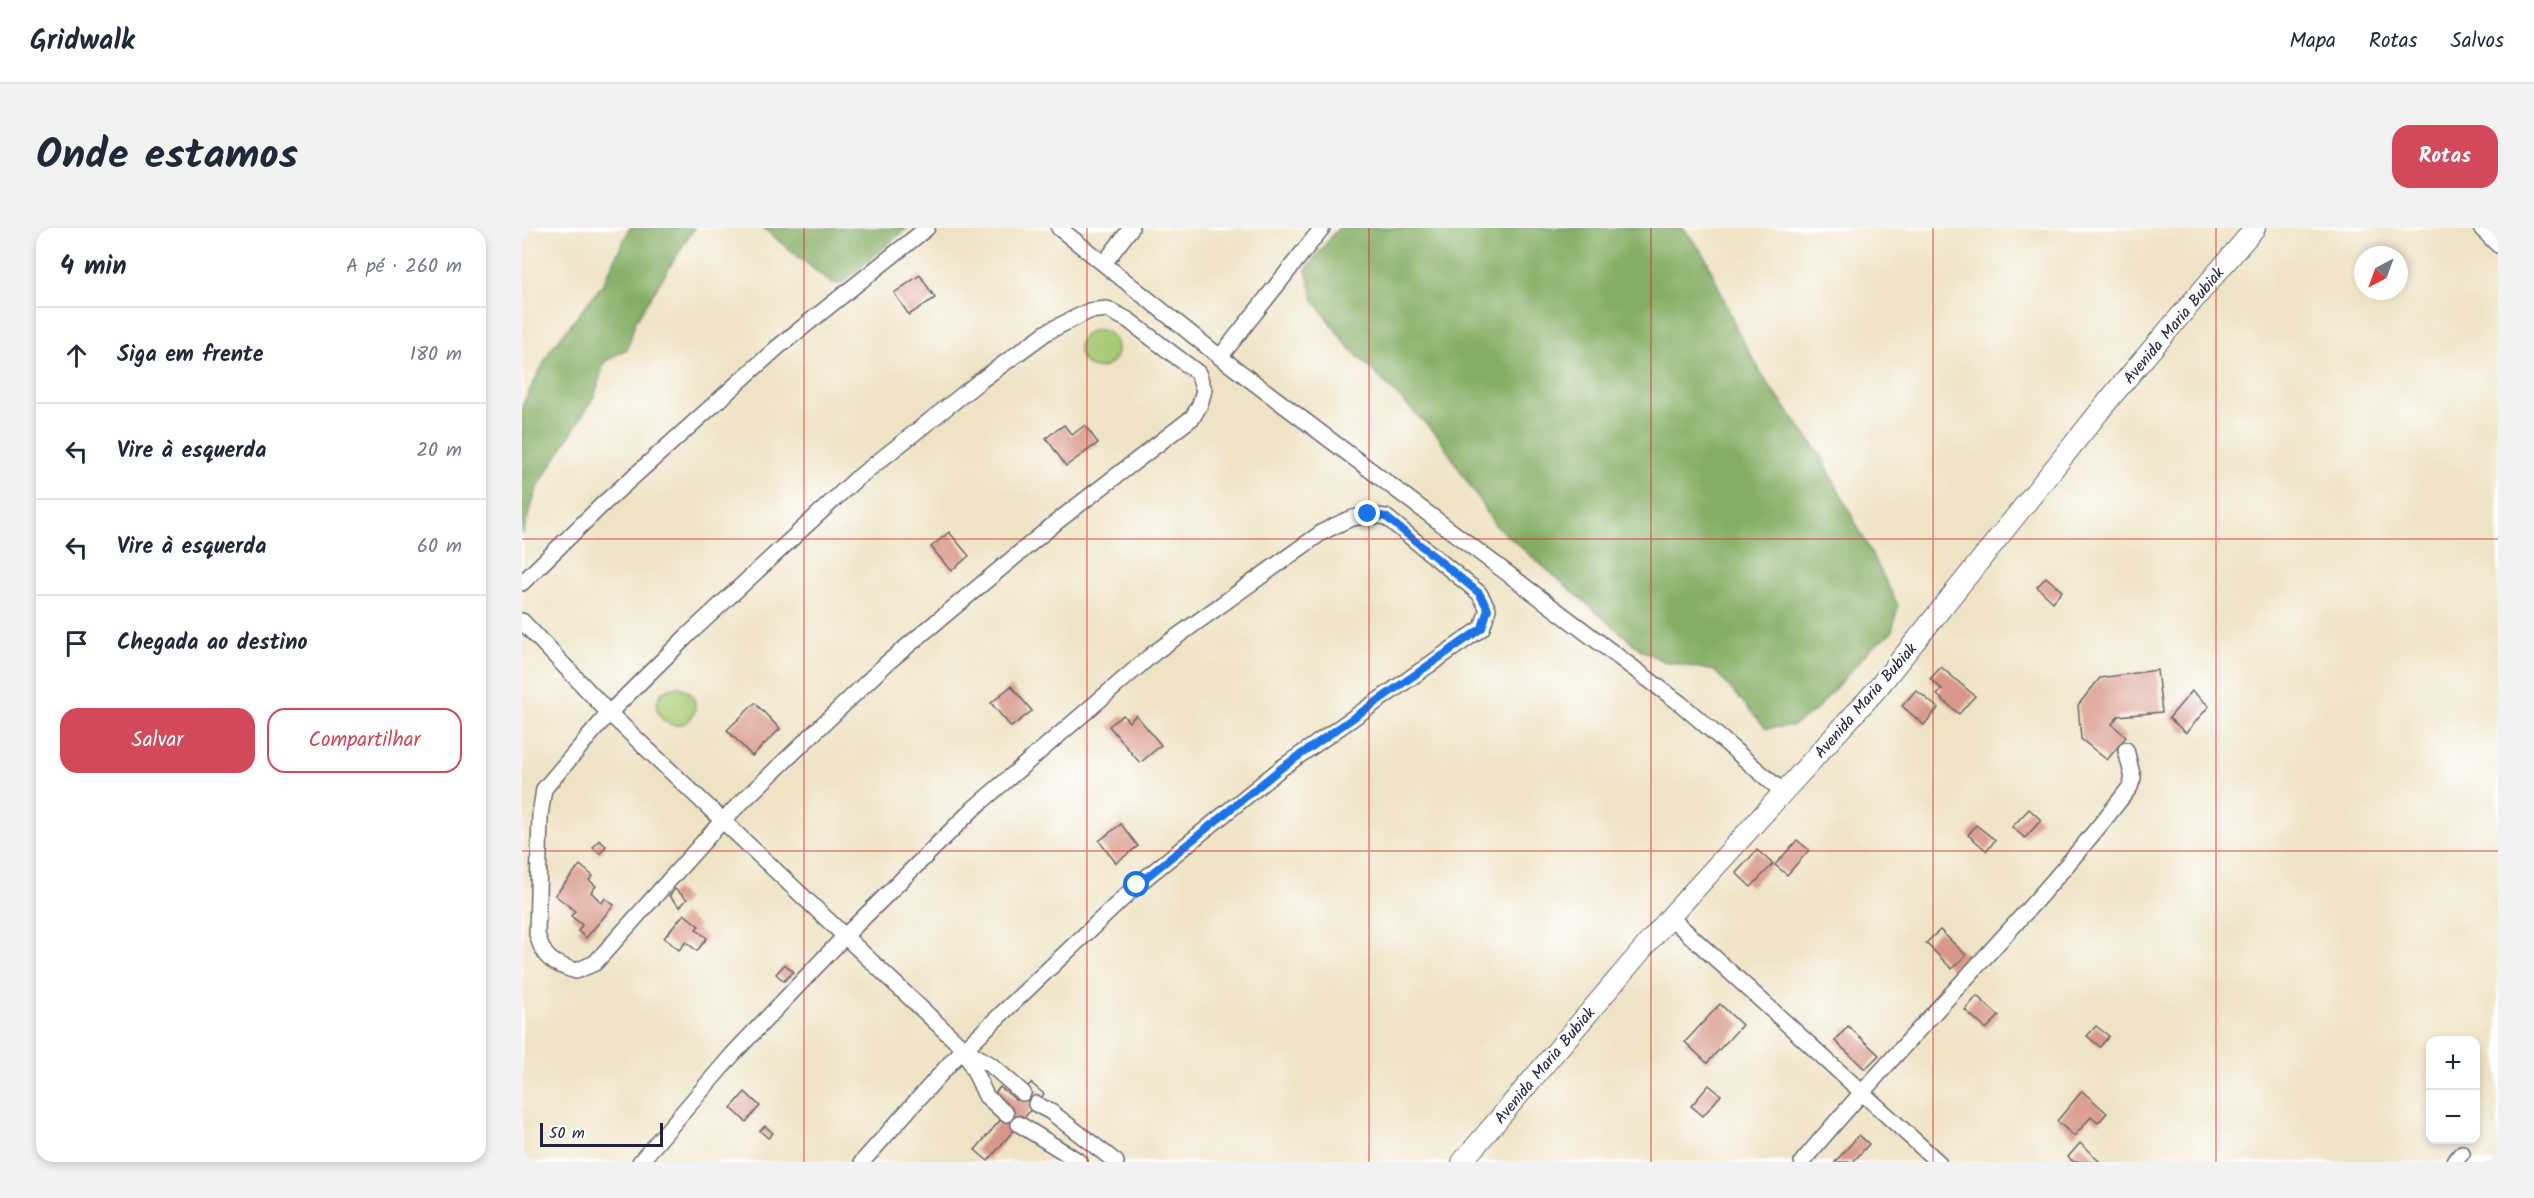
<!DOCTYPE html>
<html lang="pt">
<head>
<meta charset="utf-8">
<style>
  :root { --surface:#fff; --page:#f2f2f3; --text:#1f2937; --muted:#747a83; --line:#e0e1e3; --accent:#d1495b }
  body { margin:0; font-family:Kalam,sans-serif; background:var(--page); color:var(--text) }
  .controls { position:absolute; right:18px; bottom:18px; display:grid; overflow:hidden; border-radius:12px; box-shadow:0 3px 9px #0003 }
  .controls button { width:54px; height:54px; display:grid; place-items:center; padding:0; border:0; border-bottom:2px solid var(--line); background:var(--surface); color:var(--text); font:30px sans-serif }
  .compass { position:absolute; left:1832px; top:18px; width:54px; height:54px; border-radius:50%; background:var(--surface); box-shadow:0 3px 9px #0003; rotate:221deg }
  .scale { position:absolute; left:18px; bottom:15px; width:123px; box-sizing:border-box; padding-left:6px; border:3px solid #22223b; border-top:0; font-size:16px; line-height:21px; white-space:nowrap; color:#22223b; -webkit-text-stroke:4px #fff; paint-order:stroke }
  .stop { position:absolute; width:18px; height:18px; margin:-14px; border:4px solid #1a73e8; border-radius:50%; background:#fff }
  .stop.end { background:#1a73e8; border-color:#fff; box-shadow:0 2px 6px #0008 }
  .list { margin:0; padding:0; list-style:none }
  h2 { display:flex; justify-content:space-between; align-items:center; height:78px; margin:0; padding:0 24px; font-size:26px }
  h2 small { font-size:20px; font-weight:400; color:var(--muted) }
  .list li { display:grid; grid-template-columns:39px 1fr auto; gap:18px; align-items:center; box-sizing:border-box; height:96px; padding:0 24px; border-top:2px solid var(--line) }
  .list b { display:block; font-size:22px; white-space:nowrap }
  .list em { font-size:20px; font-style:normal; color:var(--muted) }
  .actions { display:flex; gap:12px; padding:18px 24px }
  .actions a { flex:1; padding:14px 0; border:2px solid var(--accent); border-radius:18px; text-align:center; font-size:21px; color:var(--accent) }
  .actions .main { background:var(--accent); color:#fff }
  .icon { flex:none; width:33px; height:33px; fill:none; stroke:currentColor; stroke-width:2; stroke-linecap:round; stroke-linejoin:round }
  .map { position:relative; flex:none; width:1976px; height:934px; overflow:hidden; border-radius:18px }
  header { display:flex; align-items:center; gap:36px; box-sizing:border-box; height:84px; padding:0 30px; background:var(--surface); border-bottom:2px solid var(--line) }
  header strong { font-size:28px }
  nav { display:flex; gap:33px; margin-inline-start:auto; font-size:21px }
  .intro { display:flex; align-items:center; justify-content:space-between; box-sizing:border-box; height:144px; padding:0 36px }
  h1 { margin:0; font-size:42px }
  .button { padding:15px 27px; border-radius:18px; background:var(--accent); color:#fff; font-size:21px; font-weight:700 }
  main { display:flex; gap:36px; padding:0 36px }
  aside { flex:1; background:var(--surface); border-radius:18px; box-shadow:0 3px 9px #0003 }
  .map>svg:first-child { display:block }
  .green { fill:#a7c972; stroke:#647656; stroke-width:1.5 }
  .forest { fill:#85ad64; stroke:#546850; stroke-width:1.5 }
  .building { fill:#d89889 }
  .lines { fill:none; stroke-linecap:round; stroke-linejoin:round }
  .minor-casing { stroke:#6a666b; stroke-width:18 }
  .tertiary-casing { stroke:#6a666b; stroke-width:22 }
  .minor { stroke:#fff; stroke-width:15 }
  .tertiary { stroke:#fff; stroke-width:20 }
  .route { stroke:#1a73e8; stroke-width:8 }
  .grid { fill:none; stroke:#d62828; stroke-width:1.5; stroke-opacity:0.55 }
  .labels { text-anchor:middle; stroke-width:5; stroke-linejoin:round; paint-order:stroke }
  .street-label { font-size:16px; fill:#22223b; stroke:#fff }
</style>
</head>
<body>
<header>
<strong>Gridwalk</strong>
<nav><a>Mapa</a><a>Rotas</a><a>Salvos</a></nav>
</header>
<div class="intro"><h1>Onde estamos</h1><a class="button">Rotas</a></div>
<main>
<aside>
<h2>4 min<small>A pé · 260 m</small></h2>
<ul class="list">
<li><svg class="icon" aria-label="ahead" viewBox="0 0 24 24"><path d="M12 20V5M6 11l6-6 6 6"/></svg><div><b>Siga em frente</b></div><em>180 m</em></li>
<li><svg class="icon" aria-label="left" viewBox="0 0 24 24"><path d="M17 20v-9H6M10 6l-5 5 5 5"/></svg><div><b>Vire à esquerda</b></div><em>20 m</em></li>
<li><svg class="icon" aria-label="left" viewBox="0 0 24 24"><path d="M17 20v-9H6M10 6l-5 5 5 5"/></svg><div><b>Vire à esquerda</b></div><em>60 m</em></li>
<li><svg class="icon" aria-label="arrive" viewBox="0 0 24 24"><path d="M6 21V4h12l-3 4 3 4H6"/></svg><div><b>Chegada ao destino</b></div></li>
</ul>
<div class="actions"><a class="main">Salvar</a><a>Compartilhar</a></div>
</aside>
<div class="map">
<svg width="1976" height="934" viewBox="0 0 1976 934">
  <rect width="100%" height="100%" fill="#fff"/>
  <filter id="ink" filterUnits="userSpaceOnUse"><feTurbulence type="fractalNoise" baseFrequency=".0167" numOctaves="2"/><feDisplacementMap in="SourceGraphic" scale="12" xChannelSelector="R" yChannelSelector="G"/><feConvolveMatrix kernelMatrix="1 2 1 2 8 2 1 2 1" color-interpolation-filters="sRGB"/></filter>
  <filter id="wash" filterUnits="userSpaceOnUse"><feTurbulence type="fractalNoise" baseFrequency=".008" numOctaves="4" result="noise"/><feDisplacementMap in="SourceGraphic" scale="24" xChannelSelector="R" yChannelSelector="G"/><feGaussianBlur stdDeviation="1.35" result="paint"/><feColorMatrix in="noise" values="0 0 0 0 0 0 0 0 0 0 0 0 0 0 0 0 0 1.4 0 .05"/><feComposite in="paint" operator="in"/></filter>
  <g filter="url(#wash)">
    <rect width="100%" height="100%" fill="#efe3c5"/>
    <g class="green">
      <circle cx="576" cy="121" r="19"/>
      <circle cx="154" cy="478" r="19"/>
    </g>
    <g class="forest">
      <polygon points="108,0 172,0 113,94 106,120 82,134 73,167 15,260 0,308 0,178 28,123 81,56"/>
      <polygon points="241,0 385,0 319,56 309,55"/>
      <polygon points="816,0 1161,0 1183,28 1216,104 1245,155 1298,226 1376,377 1370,404 1348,421 1293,483 1270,498 1244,500 1193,443 1141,433 1118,421 973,297 916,208 823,115 807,93 792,72 784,42"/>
    </g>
    <g id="blocks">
      <g class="building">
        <polygon points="398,47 413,70 387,87 372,65"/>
        <polygon points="542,197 550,207 563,197 576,215 544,238 524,210"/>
        <polygon points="427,304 447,328 429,343 409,319"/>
        <polygon points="1524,349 1540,363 1531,374 1515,359"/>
        <polygon points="1419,439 1453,468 1437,486 1415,467 1420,461 1408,451"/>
        <polygon points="1635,442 1640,484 1596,488 1590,496 1604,509 1585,532 1559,511 1556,477 1578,450"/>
        <polygon points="489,458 510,483 489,499 469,475"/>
        <polygon points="1394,462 1416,480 1402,497 1380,478"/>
        <polygon points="1670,463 1687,478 1664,505 1647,490"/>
        <polygon points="233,475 258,501 230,528 205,502"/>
        <polygon points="601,487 607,494 614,487 639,517 618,535 587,498"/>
        <polygon points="1507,581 1519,592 1503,610 1490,599"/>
        <polygon points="599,596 616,618 594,635 577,613"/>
        <polygon points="1454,597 1473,612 1465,623 1446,607"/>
        <polygon points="77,612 84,618 78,626 71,620"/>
        <polygon points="1275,612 1287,622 1265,647 1253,637"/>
        <polygon points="1235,622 1251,636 1229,659 1214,645"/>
        <polygon points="58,637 71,648 67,652 74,658 69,664 80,675 83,670 92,677 64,710 56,703 60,697 49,688 53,683 33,667"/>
        <polygon points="153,661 165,671 158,679 147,668"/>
        <polygon points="162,686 177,698 174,701 185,710 175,723 164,714 157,722 142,710"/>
        <polygon points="1418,702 1444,727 1430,741 1404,715"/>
        <polygon points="263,736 271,744 262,753 254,746"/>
        <polygon points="1455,768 1477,788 1464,801 1443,782"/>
        <polygon points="1198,776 1220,797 1185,835 1163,814"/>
        <polygon points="1326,798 1357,827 1343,841 1313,813"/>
        <polygon points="1574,798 1587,808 1578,819 1565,808"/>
        <polygon points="509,855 522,866 466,933 453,922 485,884 469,870 478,859 494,872"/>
        <polygon points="1187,857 1199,867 1181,888 1169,878"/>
        <polygon points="1560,863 1585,885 1576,895 1569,889 1552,908 1535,893"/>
        <polygon points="223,864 238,878 224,894 209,880"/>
        <polygon points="243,898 251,905 246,910 238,903"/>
        <polygon points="1337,907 1347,916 1331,934 1313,934"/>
        <polygon points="1558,915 1577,933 1576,934 1552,934 1546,929"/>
      </g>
    </g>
  </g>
  <g filter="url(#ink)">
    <use href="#blocks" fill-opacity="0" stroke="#6a666b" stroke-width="1.5"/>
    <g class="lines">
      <g class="minor-casing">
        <g id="minor">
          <polyline points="537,0 698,129 1159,476 1262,565"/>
          <polyline points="1959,0 1976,17"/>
          <polyline points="583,34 609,0"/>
          <path d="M585,81L606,92L676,145L682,162L678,176L671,189L537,292L365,435L201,592L73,735L54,743C30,735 22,732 15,706L18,587L22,561L87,485L165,408L333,252L458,153L525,104L567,83Z"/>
          <polyline points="698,129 800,0"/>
          <polyline points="0,355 81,276 256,119 405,0"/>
          <polyline points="0,393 87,485 442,821 469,837 501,865"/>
          <polyline points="1148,689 1416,934"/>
          <polyline points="442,821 464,868 484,886"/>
          <polyline points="514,876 529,884 594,934"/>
          <polyline points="497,896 558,934"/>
          <path d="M118,934L211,826L323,708L451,581L632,425L799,305C823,292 837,284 864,289L957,365L966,381L960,400L758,541L615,657L431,832L340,934"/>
          <path d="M1280,934C1386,806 1507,691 1608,559L1611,550L1604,522"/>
          <polyline points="1932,934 1940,925"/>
        </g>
      </g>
      <g class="tertiary-casing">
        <polyline id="tertiary" points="940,934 1148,689 1355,461 1590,168 1733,0"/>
      </g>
      <use href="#minor" class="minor"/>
      <use href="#tertiary" class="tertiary"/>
    </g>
  </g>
  <g class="lines" filter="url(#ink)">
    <polyline class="route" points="615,657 758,541 960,400 966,381 957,365 864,289 846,286"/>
  </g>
  <path class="grid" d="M282,0V934M565,0V934M847,0V934M1129,0V934M1411,0V934M1694,0V934M0,311H1976M0,623H1976"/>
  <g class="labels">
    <g class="street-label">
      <text transform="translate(1651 97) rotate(-50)" y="6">Avenida Maria Bubiak</text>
      <text transform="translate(1343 472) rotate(-49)" y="6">Avenida Maria Bubiak</text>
      <text transform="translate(1022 837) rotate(-50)" y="6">Avenida Maria Bubiak</text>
    </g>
  </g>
</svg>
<div class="controls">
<button>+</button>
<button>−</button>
</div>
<svg class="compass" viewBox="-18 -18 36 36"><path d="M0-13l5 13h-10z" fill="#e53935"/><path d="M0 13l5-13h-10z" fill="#747a83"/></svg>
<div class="scale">50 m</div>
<div class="stop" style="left:615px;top:657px"></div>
<div class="stop end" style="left:846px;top:286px"></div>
</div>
</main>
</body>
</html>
